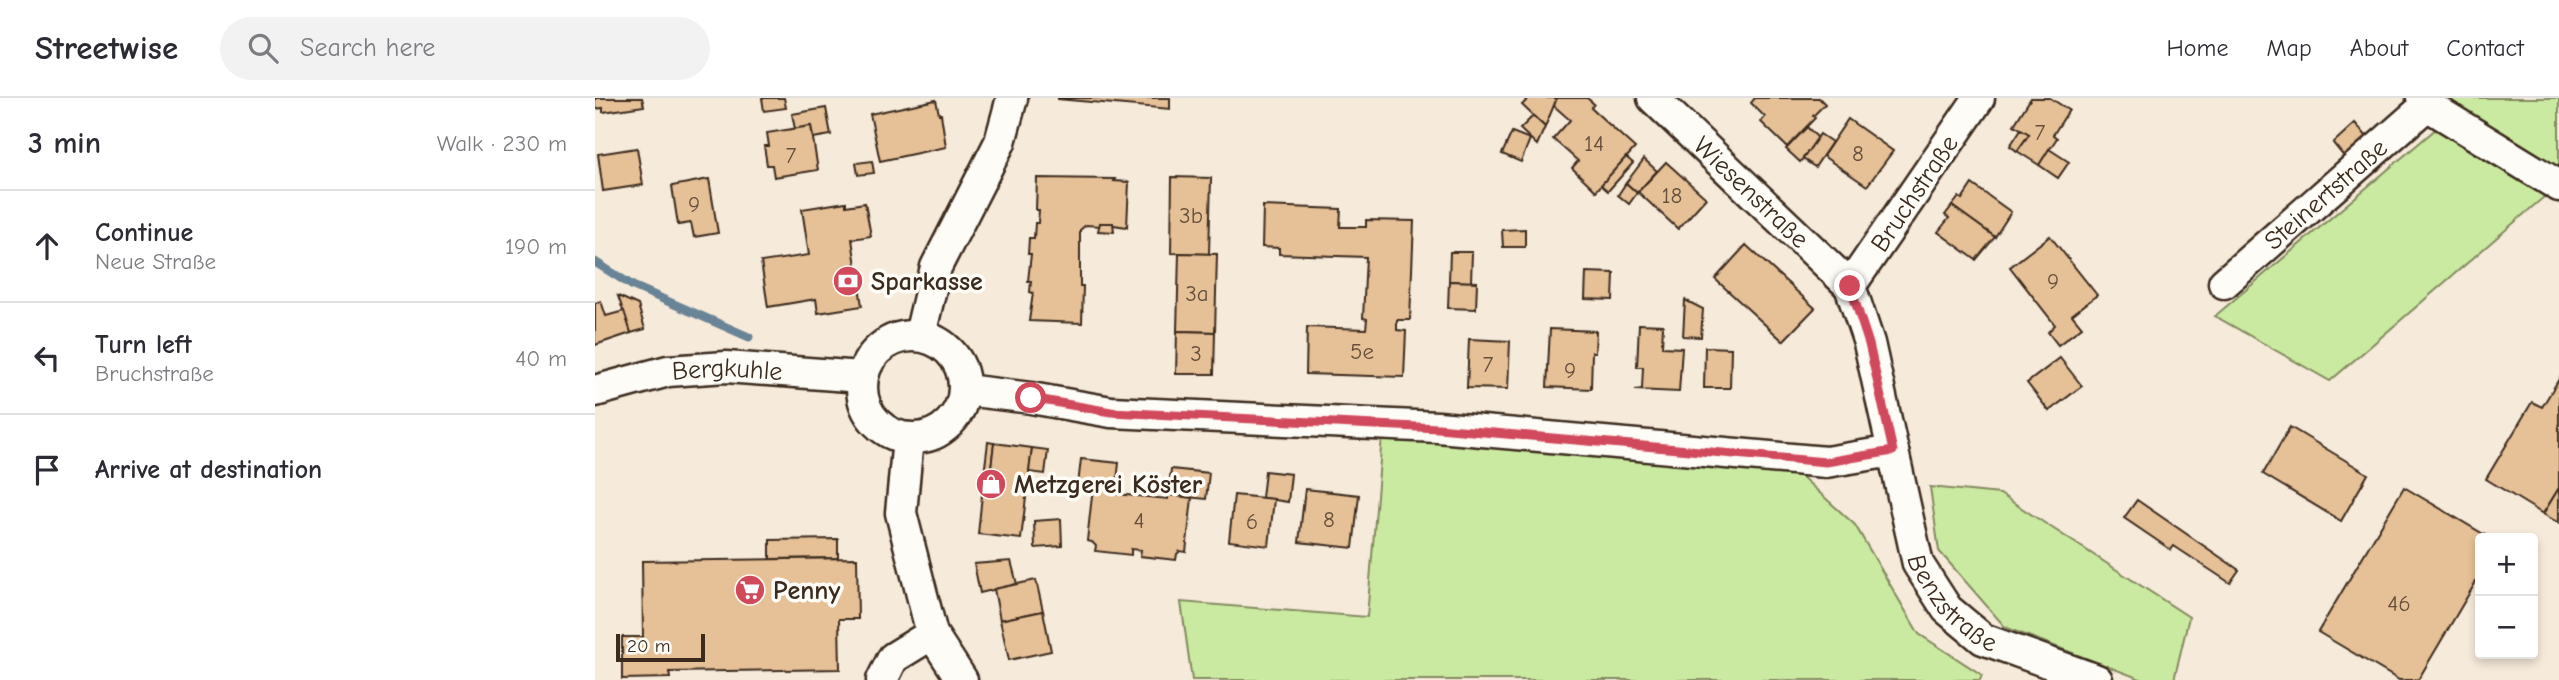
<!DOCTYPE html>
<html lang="en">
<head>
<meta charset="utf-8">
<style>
  :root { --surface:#fff; --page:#f2f2f3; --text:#2b2b33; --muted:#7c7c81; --line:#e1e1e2 }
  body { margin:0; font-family:"Comic Neue",sans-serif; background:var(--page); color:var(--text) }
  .controls { position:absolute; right:21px; bottom:21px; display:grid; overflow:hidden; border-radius:7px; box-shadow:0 4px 10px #0003 }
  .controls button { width:63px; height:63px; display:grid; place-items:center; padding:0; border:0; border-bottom:2px solid var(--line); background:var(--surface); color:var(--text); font:35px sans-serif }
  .scale { position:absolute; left:21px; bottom:18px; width:89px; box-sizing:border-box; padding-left:7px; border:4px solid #3b2a1e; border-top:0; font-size:19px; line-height:24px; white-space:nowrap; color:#3b2a1e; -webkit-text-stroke:5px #fdfcf7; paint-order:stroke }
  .stop { position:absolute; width:21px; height:21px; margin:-16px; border:5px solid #d1495b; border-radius:50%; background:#fff }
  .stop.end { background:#d1495b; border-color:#fff; box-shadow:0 2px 7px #0008 }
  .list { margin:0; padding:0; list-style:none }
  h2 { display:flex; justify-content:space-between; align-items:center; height:91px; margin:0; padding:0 28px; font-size:30px }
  h2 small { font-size:23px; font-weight:400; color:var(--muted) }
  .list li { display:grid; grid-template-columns:46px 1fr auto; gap:21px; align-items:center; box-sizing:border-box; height:112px; padding:0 28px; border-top:2px solid var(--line) }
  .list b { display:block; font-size:26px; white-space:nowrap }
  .list p { margin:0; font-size:23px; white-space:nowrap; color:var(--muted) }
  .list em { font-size:23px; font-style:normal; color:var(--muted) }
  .icon { flex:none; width:38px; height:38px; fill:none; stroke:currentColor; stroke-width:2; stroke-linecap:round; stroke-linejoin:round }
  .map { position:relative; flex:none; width:1964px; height:582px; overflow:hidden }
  header { display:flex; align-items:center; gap:42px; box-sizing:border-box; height:98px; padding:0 35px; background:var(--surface); border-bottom:2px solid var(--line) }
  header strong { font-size:33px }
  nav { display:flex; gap:38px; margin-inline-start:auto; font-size:24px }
  .search { width:490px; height:63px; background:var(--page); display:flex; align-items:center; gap:18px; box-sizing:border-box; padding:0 24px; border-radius:38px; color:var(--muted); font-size:26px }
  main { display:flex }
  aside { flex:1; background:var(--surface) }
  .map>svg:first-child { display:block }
  .green { fill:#cbeaa1; stroke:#838a60; stroke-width:2 }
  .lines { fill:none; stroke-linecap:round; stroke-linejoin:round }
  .stream { stroke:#698496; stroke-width:9 }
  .building { fill:#e6c097; stroke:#3b2a1e; stroke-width:2 }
  .minor-casing { stroke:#3b2a1e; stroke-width:35 }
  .minor { stroke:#fdfcf7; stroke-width:30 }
  .route { stroke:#d1495b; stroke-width:9 }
  .labels { text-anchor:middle; stroke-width:7; stroke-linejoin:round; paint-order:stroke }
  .number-label { font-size:23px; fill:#66503c }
  .street-label { font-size:26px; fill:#3b2a1e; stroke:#fdfcf7 }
  .poi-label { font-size:26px; font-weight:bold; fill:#3b2a1e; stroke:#fdfcf7; text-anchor:start }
</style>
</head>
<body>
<header>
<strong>Streetwise</strong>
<div class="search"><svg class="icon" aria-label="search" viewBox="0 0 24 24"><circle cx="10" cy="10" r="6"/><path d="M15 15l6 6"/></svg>Search here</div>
<nav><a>Home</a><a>Map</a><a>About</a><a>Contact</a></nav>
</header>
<main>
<aside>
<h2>3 min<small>Walk · 230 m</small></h2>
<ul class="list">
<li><svg class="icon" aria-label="ahead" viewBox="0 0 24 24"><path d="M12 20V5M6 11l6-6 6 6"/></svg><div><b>Continue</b><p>Neue Straße</p></div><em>190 m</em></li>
<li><svg class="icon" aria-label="left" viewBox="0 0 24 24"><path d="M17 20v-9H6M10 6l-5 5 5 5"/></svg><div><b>Turn left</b><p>Bruchstraße</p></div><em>40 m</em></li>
<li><svg class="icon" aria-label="arrive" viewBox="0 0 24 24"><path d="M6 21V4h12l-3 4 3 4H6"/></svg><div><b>Arrive at destination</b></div></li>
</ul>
</aside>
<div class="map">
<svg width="1964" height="582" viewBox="0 0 1964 582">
  <rect width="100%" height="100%" fill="#f6eada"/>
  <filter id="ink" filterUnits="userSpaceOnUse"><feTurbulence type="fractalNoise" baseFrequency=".0143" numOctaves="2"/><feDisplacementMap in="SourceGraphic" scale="14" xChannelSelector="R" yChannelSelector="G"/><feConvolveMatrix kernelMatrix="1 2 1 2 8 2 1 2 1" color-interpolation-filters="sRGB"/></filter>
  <g filter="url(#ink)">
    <g class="green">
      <polygon points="1848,0 1964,0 1964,86 1735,283 1620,218 1862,13"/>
      <polygon points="787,338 1205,377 1260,427 1324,536 1387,577 1385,582 597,582 586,504 772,519"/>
      <polygon points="1335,389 1405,396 1594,519 1579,582 1548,582 1410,529 1344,453"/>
    </g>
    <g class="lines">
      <polyline class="stream" points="0,164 38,188 154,239"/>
    </g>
    <g class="building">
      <polygon points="0,0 47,0 49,8 8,14 8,10 0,11"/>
      <polygon points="167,0 189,0 191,10 169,13"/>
      <polygon points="575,0 575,11 463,1 463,0"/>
      <polygon points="934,0 962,0 950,29 927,7"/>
      <polygon points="962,0 992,0 999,6 996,10 1040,50 1001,93 977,70 983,63 958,41 975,22 959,8"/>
      <polygon points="1160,0 1224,0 1230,6 1218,18 1220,20 1192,49 1166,24 1170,19 1156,5"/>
      <polygon points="1436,0 1455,0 1474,12 1458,37 1462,40 1444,67 1422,53 1434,36 1419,27"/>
      <polygon points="341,2 344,16 346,16 351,49 285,63 275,16"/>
      <polygon points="231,10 236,37 218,40 216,28 200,31 197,16"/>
      <polygon points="938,18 950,29 942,47 925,31"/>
      <polygon points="1253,21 1298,53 1272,88 1228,58"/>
      <polygon points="1760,25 1773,40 1751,61 1738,45"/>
      <polygon points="216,28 223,72 179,79 177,67 172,67 169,48 174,48 172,35"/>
      <polygon points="1212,29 1223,40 1205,64 1191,51"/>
      <polygon points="1426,31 1434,36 1422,53 1415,48"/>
      <polygon points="917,34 935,41 926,64 907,56"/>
      <polygon points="1225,36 1237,44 1220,69 1208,61"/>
      <polygon points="42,50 48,87 8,93 3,56"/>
      <polygon points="1454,51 1474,64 1463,80 1444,67"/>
      <polygon points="1031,59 1038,65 1013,93 1006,87"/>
      <polygon points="1049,61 1062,73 1042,95 1031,85"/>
      <polygon points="277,63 279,75 263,77 261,65"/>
      <polygon points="1071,64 1111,100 1083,131 1043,94"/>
      <polygon points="577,79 616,80 614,156 576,155"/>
      <polygon points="442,80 520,81 519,83 534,84 532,129 505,125 505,128 491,127 485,132 485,188 488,188 487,225 434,223 438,195 435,194 436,183 433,183 436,156 433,156 434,140 439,140 440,125 443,125 444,112 441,112"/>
      <polygon points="114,81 123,135 99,139 96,125 83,127 77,88"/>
      <polygon points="1031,85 1042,95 1034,106 1023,97"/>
      <polygon points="1377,86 1416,114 1400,139 1357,108 1364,99 1367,101"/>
      <polygon points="251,104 251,108 270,105 276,138 257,141 267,208 223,215 221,201 173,209 166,164 214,157 207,111"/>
      <polygon points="668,108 746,111 745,129 771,129 771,122 819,123 815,222 802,222 802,232 811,233 809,279 711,276 712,229 771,231 772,221 768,220 771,159 684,156 684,150 667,149"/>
      <polygon points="1357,108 1400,139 1381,162 1343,134 1354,120 1350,117"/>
      <polygon points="505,125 518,125 519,134 503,133"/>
      <polygon points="930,131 930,149 908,149 907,132"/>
      <polygon points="1455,138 1502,197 1477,217 1487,229 1463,247 1453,234 1460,227 1415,169"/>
      <polygon points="1151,147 1220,210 1188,243 1120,181"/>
      <polygon points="855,154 877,154 876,184 854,183"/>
      <polygon points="584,155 622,156 620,234 582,233"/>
      <polygon points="991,174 1019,175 1018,202 990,201"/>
      <polygon points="854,183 882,184 881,211 853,210"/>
      <polygon points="23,198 43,207 50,231 36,235"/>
      <polygon points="1090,202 1108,211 1106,239 1088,238"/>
      <polygon points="6,203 11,218 29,213 36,235 0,247 0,205"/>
      <polygon points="1044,226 1068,227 1067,249 1087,250 1084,294 1040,292 1047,291 1048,269 1042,269"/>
      <polygon points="955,231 1001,233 1000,254 997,254 996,291 952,289"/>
      <polygon points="582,233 620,234 619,276 581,276"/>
      <polygon points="874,241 915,243 913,291 872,290"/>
      <polygon points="1110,249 1136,250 1135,290 1109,290"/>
      <polygon points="1465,260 1487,288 1454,313 1432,285"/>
      <polygon points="1964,281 1964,390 1948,416 1891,381 1937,304 1947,309"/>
      <polygon points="1695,329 1773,376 1746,423 1668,376"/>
      <polygon points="393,344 399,345 395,378 389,377"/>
      <polygon points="399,345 437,350 426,441 383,436 389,377 395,378"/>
      <polygon points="437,350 453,352 450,376 434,374"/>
      <polygon points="486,361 524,365 521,391 483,387"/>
      <polygon points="576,371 614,375 611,401 573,397"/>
      <polygon points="670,373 696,376 693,404 667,400"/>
      <polygon points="498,389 521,391 521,396 573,401 573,397 597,400 591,454 585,453 582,456 581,462 545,458 546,452 536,451 536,457 500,453 501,448 497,444 492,443"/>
      <polygon points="1809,389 1895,440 1885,440 1885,477 1823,582 1804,582 1723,534"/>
      <polygon points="1964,390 1964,425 1948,416"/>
      <polygon points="710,391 764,397 758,450 704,444"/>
      <polygon points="639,397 679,401 674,448 634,443"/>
      <polygon points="1542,402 1644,472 1635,485 1579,448 1576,452 1529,420"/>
      <polygon points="466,421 467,448 440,450 439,423"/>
      <polygon points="243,441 243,460 175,461 175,442"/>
      <polygon points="262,460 263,521 244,521 245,571 74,574 75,580 27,581 27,539 48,539 47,463"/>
      <polygon points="416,463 422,486 385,495 379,466"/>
      <polygon points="441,482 448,513 405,522 399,491"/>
      <polygon points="448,513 456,553 414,562 405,522"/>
    </g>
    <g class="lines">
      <g class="minor-casing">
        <g id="minor">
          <path id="s1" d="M1058,0L1255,188"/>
          <path id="s2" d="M1384,0L1255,188L1274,245L1323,466L1352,511L1388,541L1502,582"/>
          <polyline points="1827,0 1832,7 1964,88"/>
          <path id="s3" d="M1629,185L1832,7"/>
          <polyline points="325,237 341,169 405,44 417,0"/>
          <circle cx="318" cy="289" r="51"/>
          <polyline points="370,292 436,300 516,314 843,329 1231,364 1298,353"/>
          <path id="s4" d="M0,293L73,273L131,269L267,279"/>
          <polyline points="313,340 306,415 337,536 367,582"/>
          <polyline points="287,582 298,560 337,536"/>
        </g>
      </g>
      <use href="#minor" class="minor"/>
    </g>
  </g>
  <g class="lines" filter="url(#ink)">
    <polyline class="route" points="436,300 516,314 843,330 1231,364 1298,353 1274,246 1255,188"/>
  </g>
  <defs>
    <g id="bank-disc" transform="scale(1.575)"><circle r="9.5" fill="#d1495b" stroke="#fdfcf7"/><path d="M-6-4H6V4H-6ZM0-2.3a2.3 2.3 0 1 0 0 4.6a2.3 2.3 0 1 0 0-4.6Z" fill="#fff"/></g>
    <g id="shop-disc" transform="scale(1.575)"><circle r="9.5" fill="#d1495b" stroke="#fdfcf7"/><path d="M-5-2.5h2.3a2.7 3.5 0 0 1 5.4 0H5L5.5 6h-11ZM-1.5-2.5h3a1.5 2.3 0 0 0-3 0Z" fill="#fff"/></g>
    <g id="supermarket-disc" transform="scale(1.575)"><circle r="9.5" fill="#d1495b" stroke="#fdfcf7"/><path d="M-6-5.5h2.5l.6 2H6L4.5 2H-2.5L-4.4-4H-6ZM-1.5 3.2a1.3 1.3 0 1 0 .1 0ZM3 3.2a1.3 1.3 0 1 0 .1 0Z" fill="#fff"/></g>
  </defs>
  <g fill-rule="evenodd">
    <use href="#bank-disc" x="253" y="183"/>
    <use href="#shop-disc" x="396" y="386"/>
    <use href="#supermarket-disc" x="155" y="492"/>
  </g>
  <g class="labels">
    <g class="number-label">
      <text x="1445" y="42">7</text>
      <text x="999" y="53">14</text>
      <text x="1263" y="63">8</text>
      <text x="196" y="65">7</text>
      <text x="1077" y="105">18</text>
      <text x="99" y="114">9</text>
      <text x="596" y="125">3b</text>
      <text x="1458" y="191">9</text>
      <text x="602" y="203">3a</text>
      <text x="767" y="261">5e</text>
      <text x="601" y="263">3</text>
      <text x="893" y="274">7</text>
      <text x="975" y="280">9</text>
      <text x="734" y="429">8</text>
      <text x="544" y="430">4</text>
      <text x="657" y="431">6</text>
      <text x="1804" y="513">46</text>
    </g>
    <g class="street-label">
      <text dy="9" stroke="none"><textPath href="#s1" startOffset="136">Wiesenstraße</textPath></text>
      <text transform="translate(1319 95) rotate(-56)" y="9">Bruchstraße</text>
      <text dy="9" stroke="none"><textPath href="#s3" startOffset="135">Steinertstraße</textPath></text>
      <text dy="9" stroke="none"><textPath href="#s4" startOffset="135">Bergkuhle</textPath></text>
      <text dy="9" stroke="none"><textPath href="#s2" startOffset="567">Benzstraße</textPath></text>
    </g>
    <g class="poi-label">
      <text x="276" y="192">Sparkasse</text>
      <text x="419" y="395">Metzgerei Köster</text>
      <text x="178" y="501">Penny</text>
    </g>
  </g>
</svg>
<div class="controls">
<button>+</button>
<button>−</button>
</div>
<div class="scale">20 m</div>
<div class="stop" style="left:436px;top:300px"></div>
<div class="stop end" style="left:1255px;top:188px"></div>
</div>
</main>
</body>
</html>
